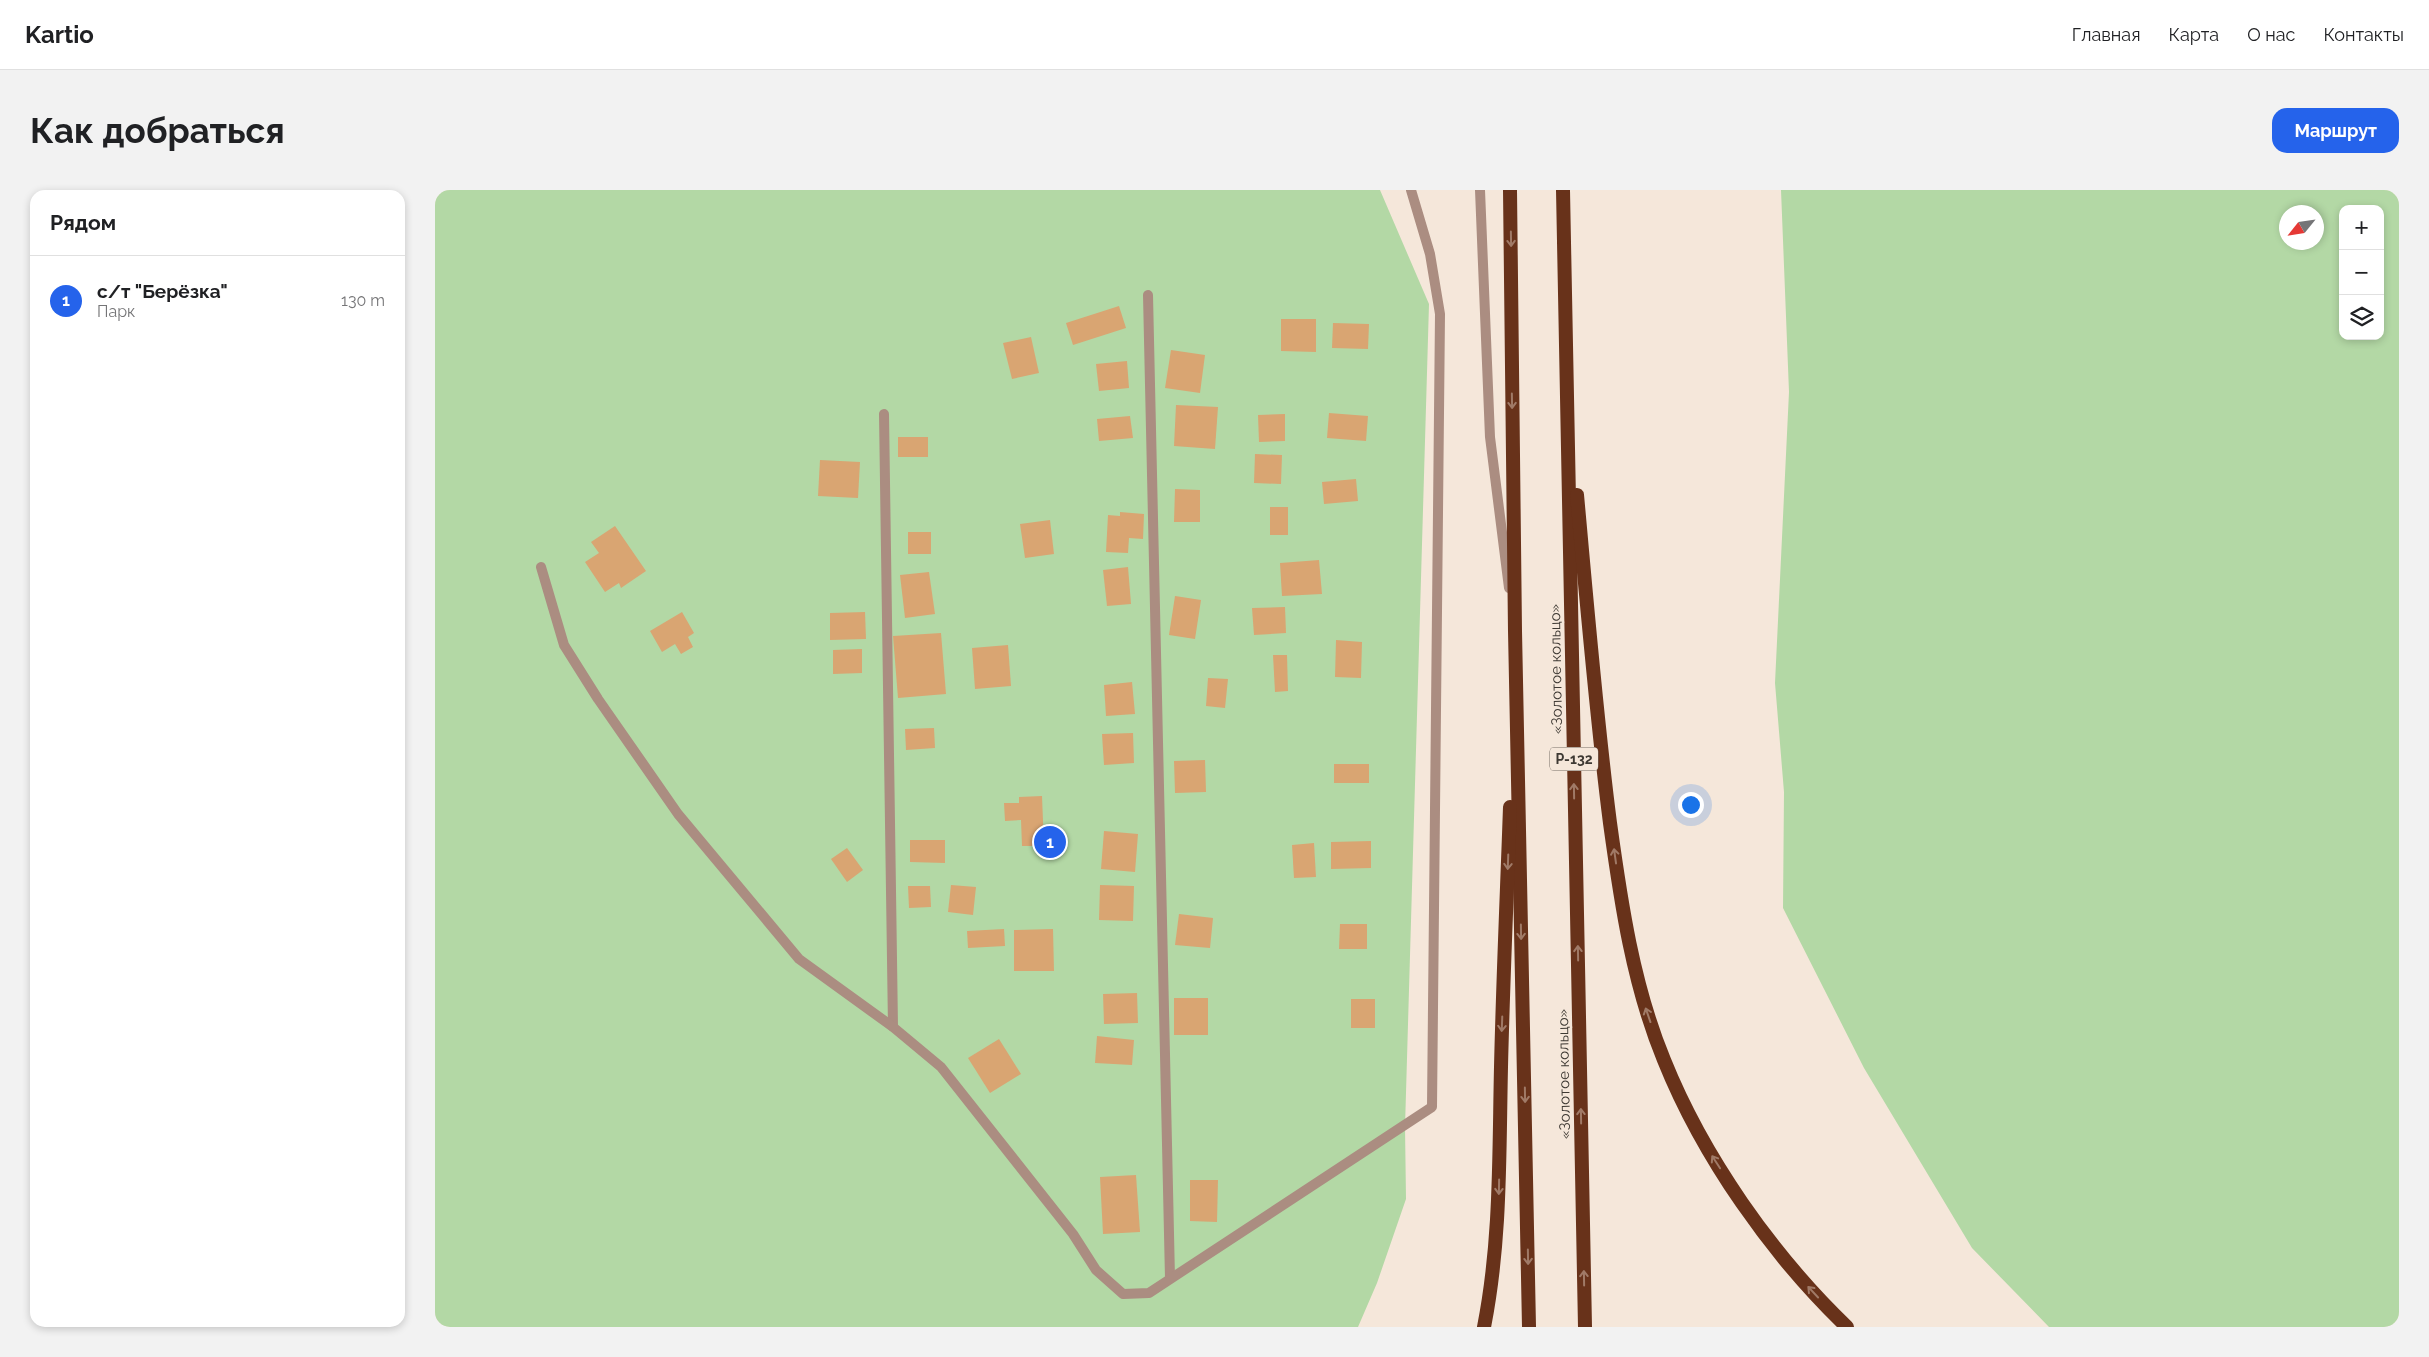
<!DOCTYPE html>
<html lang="ru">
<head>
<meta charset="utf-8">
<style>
  :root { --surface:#fff; --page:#f2f2f2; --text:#202124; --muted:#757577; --line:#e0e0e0; --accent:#2563eb }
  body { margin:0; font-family:Raleway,sans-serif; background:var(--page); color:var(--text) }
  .controls { position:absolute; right:15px; top:15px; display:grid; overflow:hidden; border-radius:10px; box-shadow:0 2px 8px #0003 }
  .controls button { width:45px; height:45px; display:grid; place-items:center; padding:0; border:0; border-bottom:1px solid var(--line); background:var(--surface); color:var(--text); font:25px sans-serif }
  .compass { position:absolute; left:1844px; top:15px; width:45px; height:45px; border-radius:50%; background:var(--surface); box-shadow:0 2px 8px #0003; rotate:240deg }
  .you { position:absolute; left:1255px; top:614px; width:18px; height:18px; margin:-12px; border:4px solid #fff; border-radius:50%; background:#1a73e8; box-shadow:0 0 0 8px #1a73e833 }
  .badge { display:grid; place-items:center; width:32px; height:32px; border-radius:50%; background:var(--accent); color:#fff; font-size:16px; font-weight:700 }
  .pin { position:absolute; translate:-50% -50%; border:2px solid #fff; box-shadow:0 1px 5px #0006 }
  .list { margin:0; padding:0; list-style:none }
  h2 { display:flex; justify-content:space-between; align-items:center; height:65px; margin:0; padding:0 20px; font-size:21px }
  h2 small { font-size:16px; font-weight:400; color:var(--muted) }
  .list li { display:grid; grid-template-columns:32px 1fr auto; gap:15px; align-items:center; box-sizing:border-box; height:90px; padding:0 20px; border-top:1px solid var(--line) }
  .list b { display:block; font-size:19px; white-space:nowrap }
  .list p { margin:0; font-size:16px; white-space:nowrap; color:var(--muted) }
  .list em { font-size:16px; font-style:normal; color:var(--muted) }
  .icon { flex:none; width:28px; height:28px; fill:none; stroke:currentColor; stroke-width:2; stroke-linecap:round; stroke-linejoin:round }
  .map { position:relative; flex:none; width:1964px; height:1137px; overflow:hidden; border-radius:15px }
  header { display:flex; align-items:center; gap:30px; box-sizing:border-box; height:70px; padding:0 25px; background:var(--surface); border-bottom:1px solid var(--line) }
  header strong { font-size:24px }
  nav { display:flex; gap:28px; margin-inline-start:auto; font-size:18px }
  .intro { display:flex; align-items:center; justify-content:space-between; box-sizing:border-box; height:120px; padding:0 30px }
  h1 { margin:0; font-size:35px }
  .button { padding:12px 22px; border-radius:15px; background:var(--accent); color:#fff; font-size:18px; font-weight:700 }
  main { display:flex; gap:30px; padding:0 30px }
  aside { flex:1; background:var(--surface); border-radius:15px; box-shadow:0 2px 8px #0003 }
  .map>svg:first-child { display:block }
  .green { fill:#b3d8a5; fill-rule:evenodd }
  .building { fill:#d9a572 }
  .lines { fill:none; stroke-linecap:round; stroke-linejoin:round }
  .service { stroke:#ab8d81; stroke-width:10 }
  .trunk { stroke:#68321a; stroke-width:14 }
  .oneway { stroke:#a07a67 }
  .labels { text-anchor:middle; stroke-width:4.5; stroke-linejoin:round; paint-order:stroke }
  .shield { fill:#f5e7da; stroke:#756d65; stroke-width:1 }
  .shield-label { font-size:14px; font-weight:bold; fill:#3e3933 }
  .street-label { font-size:15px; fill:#3e3933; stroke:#f5e7da }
</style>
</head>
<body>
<header>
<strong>Kartio</strong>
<nav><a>Главная</a><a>Карта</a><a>О нас</a><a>Контакты</a></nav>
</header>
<div class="intro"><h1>Как добраться</h1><a class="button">Маршрут</a></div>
<main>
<aside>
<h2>Рядом<small></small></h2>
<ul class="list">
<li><span class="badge">1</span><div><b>c/т &quot;Берёзка&quot;</b><p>Парк</p></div><em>130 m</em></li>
</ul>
</aside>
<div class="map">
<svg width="1964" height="1137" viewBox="0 0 1964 1137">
  <rect width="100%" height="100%" fill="#f5e7da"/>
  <g class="green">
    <polygon points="0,0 945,0 994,114 970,937 971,1009 942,1093 923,1137 0,1137"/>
    <path d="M1346,0H1964V1137H1614L1537,1058L1429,878L1348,718L1349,602L1340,493L1354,202ZM1908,19H1945V146H1908ZM1852,22H1882V52H1852Z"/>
  </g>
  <g class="building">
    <polygon points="684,116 691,138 638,155 631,133"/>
    <polygon points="846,129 881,129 881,162 846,161"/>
    <polygon points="898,133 934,134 933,159 897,158"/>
    <polygon points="596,147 604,183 577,189 568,153"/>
    <polygon points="736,160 770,165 765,203 730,198"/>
    <polygon points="692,171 694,198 664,201 661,174"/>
    <polygon points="741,215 783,217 780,259 739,256"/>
    <polygon points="894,223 933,226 931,251 892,248"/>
    <polygon points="850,224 850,251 824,252 823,225"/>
    <polygon points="695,226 698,248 664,251 662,229"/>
    <rect x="463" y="247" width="30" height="20"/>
    <polygon points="820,264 847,265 846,294 819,293"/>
    <polygon points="385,270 425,272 423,308 383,306"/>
    <polygon points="921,289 923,311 889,314 887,292"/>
    <polygon points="740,299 765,300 765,332 739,332"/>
    <rect x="835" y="317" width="18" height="28"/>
    <polygon points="685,322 709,324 708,349 694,348 693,363 671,362 673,325 685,326"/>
    <polygon points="615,330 619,364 590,368 585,334"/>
    <polygon points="180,336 211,381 186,398 184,393 170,402 150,372 164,363 156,352"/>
    <rect x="473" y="342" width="23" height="22"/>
    <polygon points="884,370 887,404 847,406 845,373"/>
    <polygon points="693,377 696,414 672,416 668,380"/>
    <polygon points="494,382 500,424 470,428 465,385"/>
    <polygon points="740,406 766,410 760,449 734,445"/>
    <polygon points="850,417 851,443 819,445 817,418"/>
    <polygon points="247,422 259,443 253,447 258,457 246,464 240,454 227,462 215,441"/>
    <polygon points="430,422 431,449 395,450 395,423"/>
    <polygon points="506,443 511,504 463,508 458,446"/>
    <polygon points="901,450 927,452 926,488 900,487"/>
    <polygon points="573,455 576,496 540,499 537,458"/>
    <polygon points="427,459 427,483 398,484 398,460"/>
    <polygon points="838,465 852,465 853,501 840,502"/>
    <polygon points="773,488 793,489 790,518 771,516"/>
    <polygon points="697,492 700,524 671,526 669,495"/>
    <polygon points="499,538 500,558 471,560 470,539"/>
    <polygon points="698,543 699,573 669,575 667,544"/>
    <polygon points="770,570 771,602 740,603 739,571"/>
    <rect x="899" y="574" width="35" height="19"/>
    <polygon points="607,606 609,656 587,656 586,630 570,631 569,613 584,613 584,607"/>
    <polygon points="669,641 703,644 700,682 666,679"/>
    <polygon points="475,650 510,650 510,673 475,672"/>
    <polygon points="936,651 936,678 896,679 896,652"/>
    <polygon points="879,653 881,687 859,688 857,655"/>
    <polygon points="412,658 428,680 412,692 396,669"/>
    <polygon points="516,695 541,697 538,725 513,722"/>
    <polygon points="665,695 699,696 698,731 664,730"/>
    <polygon points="473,696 495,696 496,717 474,718"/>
    <polygon points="744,724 778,728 775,758 740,755"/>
    <polygon points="905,734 932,734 932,759 904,759"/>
    <polygon points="569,739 570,756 533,758 532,741"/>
    <polygon points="618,739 619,781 579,781 579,740"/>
    <polygon points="702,803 703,833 669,834 668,804"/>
    <rect x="739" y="808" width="34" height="37"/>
    <rect x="916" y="809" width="24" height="29"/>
    <polygon points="662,846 699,850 697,875 660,873"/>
    <polygon points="564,849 586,884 555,903 533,868"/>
    <polygon points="701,985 705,1042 668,1044 665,987"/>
    <polygon points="755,990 783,990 782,1032 755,1031"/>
  </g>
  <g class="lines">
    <g class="service">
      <polyline points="1045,0 1055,247 1074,398"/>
      <polyline points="713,105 735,1088"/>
      <polyline points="449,224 458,837"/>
      <polyline points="106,377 129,455 163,509 243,624 364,769 458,837 506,877 638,1044 661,1080 688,1104 714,1103 997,917 1005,124 995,64 976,0"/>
    </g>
    <g class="trunk">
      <polyline points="1075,0 1080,441 1094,1137"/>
      <polyline points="1128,0 1150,1137"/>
      <path d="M1142,305C1152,414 1161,524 1175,633C1186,713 1198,795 1229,870C1268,967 1337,1065 1412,1137"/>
      <path d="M1049,1137C1066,1051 1064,965 1066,877C1068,790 1072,703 1075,617"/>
    </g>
  </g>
  <defs><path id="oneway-shaft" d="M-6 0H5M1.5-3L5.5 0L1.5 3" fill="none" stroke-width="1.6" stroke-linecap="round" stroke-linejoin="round" transform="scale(1.25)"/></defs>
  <g class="oneway">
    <use href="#oneway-shaft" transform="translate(1076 49) rotate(89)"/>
    <use href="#oneway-shaft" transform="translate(1077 211) rotate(89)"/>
    <use href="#oneway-shaft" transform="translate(1139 601) rotate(-91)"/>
    <use href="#oneway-shaft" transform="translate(1180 666) rotate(-98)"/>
    <use href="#oneway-shaft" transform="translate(1073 672) rotate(92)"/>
    <use href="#oneway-shaft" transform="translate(1086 742) rotate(89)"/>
    <use href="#oneway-shaft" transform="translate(1143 763) rotate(-91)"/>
    <use href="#oneway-shaft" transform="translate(1213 825) rotate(-109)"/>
    <use href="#oneway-shaft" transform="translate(1067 834) rotate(92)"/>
    <use href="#oneway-shaft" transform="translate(1090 905) rotate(89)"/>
    <use href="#oneway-shaft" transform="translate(1146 926) rotate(-91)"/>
    <use href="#oneway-shaft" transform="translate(1281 972) rotate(-123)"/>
    <use href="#oneway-shaft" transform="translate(1064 997) rotate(91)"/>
    <use href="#oneway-shaft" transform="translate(1093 1067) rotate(89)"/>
    <use href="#oneway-shaft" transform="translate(1149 1088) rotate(-91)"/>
    <use href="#oneway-shaft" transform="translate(1378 1102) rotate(-133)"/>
  </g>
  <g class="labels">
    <rect class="shield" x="1115" y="557.5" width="48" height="23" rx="4"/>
    <g class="shield-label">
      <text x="1139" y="574">Р-132</text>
    </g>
    <g class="street-label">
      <text transform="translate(1121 479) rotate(-91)" y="5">«Золотое кольцо»</text>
      <text transform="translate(1129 884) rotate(-91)" y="5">«Золотое кольцо»</text>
    </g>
  </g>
</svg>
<div class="controls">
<button>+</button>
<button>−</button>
<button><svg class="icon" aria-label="layers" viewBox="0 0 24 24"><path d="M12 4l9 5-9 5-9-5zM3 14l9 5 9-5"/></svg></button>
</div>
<svg class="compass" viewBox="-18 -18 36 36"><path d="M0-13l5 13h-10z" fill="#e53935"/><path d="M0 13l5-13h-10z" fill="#757577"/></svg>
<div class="you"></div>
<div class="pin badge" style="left:615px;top:652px">1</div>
</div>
</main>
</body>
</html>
